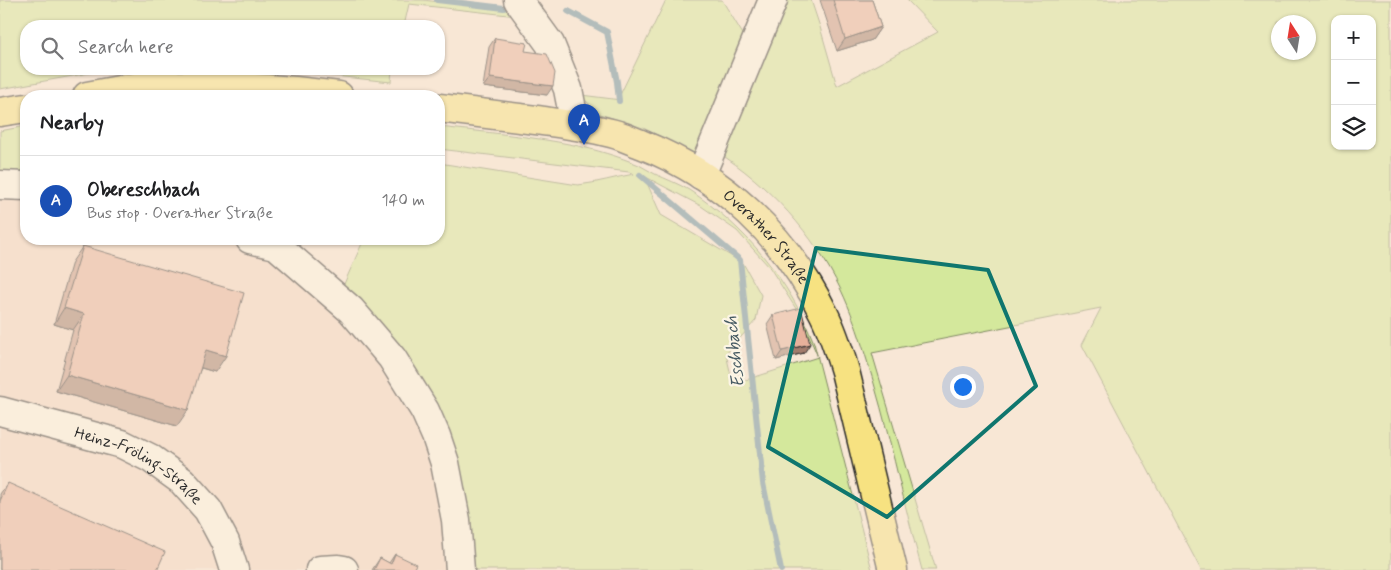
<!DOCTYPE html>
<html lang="en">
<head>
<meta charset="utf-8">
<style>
  :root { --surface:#fff; --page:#f6f6f6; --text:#202124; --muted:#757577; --line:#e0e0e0; --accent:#0f766e }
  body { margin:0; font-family:Mynerve,sans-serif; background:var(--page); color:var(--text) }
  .controls { position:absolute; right:15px; top:15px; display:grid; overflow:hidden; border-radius:10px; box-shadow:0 1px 4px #0004 }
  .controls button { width:45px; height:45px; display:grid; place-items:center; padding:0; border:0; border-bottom:1px solid var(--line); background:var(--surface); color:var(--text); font:25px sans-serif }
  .compass { position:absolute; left:1271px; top:15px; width:45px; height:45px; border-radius:50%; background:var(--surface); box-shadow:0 1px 4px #0004; rotate:348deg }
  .you { position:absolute; left:962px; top:386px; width:18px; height:18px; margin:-12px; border:4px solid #fff; border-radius:50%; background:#1a73e8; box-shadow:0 0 0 8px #1a73e833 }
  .badge { display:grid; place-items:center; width:32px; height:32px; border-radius:50%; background:var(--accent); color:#fff; font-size:16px; font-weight:700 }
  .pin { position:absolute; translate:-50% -41px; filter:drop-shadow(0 1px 2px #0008) }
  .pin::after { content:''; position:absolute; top:26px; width:18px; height:15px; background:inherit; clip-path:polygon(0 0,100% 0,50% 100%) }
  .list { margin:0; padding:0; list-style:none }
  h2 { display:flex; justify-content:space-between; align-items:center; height:65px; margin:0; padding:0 20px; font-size:21px }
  h2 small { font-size:16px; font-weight:400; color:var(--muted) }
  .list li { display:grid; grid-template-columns:32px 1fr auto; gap:15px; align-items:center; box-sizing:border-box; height:90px; padding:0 20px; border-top:1px solid var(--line) }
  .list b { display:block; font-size:19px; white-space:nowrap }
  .list p { margin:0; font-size:16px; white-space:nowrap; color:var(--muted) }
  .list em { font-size:16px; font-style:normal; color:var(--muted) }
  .icon { flex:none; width:28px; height:28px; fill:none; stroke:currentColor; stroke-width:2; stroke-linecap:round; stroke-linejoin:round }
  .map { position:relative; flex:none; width:1391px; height:570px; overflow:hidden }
  .search { position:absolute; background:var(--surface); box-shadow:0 1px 4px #0004; left:20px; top:20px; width:425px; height:55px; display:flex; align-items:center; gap:12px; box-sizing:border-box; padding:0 18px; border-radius:20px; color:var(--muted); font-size:19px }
  .panel { position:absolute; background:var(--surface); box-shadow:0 1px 4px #0004; left:20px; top:90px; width:425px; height:155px; border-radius:20px }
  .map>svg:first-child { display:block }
  .built { fill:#f3d7c4 }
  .green { fill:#d4e89c; stroke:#808a64; fill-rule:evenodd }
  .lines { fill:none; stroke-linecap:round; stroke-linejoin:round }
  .stream { stroke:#61899b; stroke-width:6 }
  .minor-casing { stroke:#2b2b2b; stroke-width:31 }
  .major-casing { stroke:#2b2b2b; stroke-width:31 }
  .minor { stroke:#fcf5e5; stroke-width:28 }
  .major { stroke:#f7e281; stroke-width:28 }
  .wall { fill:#c79885; stroke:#2b2b2b }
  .shaded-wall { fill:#a27c6c; stroke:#2b2b2b }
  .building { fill:#e7b19b; stroke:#2b2b2b }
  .marked { fill:none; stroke:#0f766e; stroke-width:4; stroke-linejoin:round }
  .labels { text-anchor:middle; stroke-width:4.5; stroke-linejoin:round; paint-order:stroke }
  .street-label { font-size:16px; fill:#2b2b2b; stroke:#fcf5e5 }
  .water-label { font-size:18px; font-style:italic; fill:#465a63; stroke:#fcf5e5 }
</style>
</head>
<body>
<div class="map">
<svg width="1391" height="570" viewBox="0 0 1391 570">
  <rect width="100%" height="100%" fill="#f8e7d6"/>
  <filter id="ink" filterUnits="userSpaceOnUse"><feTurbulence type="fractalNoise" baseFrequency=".02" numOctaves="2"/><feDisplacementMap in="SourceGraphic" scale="10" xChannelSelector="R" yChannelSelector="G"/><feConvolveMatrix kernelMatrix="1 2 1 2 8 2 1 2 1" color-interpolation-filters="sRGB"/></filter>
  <g filter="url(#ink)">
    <polygon class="built" points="0,196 26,197 26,239 222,239 274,252 391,349 472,570 0,570"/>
    <g class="green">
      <polygon points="0,0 423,0 522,11 526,17 409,4 404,26 26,26 26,69 112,69 0,89"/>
      <polygon points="666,0 722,0 749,44 698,155 643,128 597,113 581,95 621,100 620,95"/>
      <path d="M778,0H811L820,27L837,86L938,32L907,0H1391V570H1201L1082,345L1101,308L872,353L936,570H922C902,498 888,425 865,354C858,332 851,311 841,290C814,234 769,185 716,151ZM1335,19H1372V146H1335ZM1278,22H1308V52H1278Z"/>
      <polygon points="249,69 392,69 391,82 268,69"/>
      <polygon points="26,126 26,172 0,175 0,131"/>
      <path d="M439,127C484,132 529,136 574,145C596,150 618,156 639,165C644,168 650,171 655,174C666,179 679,184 689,190C745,226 790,281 814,343L872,570H475L457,465L340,293L364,239H439V163L578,185C597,183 616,177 634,174L629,172L439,149ZM644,176L701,206L737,231L770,268L800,315L818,357L733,384L726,354L756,320L761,295L743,263L661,215Z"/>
    </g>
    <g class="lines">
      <g class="stream">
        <polyline points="437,0 504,8"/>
        <polyline points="568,11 607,32 617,82 619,101"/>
        <polyline points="640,175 740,260 763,483 781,570"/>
      </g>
      <g class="minor-casing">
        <g id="minor">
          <polyline points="518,0 550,44 568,89 575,125"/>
          <polyline points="701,175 773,0"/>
          <polyline points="0,185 26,186"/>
          <polyline points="250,239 276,245 351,310 392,358 425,411 436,436 445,463 456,520 460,570"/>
          <path id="s1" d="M0,411L122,444L150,458L182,481L208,510L225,542L234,570"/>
          <polyline points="320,570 338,569 344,570"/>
        </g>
      </g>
      <g class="major-casing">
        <g id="major">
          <polyline points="87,96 141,86 213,85 295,91 339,96"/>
          <path id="s2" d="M439,108C471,112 504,116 536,120C564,124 592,127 618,135C627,138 635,142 643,145C723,177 786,236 824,314C833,332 839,351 845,371L893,570"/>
          <polyline points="0,112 26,108"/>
        </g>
      </g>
      <use href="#minor" class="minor"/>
      <use href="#major" class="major"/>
    </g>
    <g class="wall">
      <polygon points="820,0 872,0 881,27 872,40 837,51"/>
      <polygon points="495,38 525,51 547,95 483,87 489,47"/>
      <polygon points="83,246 215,372 201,368 177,426 56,391 73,330 54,324 72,262"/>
      <polygon points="773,315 804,353 776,360 767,324"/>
      <polygon points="8,483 0,570 0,494"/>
      <polygon points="395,554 413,570 372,570 380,558 389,563"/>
    </g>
    <g class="shaded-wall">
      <polygon points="881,27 872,40 837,51 845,39"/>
      <polygon points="490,78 553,86 547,95 483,87"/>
      <polygon points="64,308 84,314 73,330 54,324"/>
      <polygon points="810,344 804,353 776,360 782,351"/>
      <polygon points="206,350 226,356 215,372 195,366"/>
      <polygon points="67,375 188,410 177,426 56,391"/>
    </g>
    <g class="building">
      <polygon points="833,0 872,0 881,27 845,39"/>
      <polygon points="495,38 527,43 525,51 547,54 555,73 553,86 490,78"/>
      <polygon points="83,246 244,293 226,356 206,350 188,410 67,375 84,314 64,308"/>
      <polygon points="801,308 810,344 782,351 773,315"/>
      <polygon points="8,483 165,552 157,570 0,570 0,501"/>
      <polygon points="395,554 416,564 413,570 374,570 380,558 391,564"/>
    </g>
  </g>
  <path d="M0 0H1391V570H0ZM816,248L988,270L1036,386L887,517L768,447Z" fill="#f8e7d6" fill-opacity=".55" fill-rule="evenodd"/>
  <path class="marked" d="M816,248L988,270L1036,386L887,517L768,447Z"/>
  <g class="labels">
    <g class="street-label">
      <text dy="6" stroke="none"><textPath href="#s2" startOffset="364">Overather Straße</textPath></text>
      <text dy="6" stroke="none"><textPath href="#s1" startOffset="151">Heinz-Fröling-Straße</textPath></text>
    </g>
    <g class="water-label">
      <text transform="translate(734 352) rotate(-96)" y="6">Eschbach</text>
    </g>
  </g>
</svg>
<div class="controls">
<button>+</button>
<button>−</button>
<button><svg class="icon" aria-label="layers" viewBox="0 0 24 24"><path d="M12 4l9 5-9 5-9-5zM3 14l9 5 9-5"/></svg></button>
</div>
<svg class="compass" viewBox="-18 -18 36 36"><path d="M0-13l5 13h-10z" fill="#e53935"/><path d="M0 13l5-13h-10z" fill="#757577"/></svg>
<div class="you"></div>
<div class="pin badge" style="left:584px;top:145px;background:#1a4fb4">A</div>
<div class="search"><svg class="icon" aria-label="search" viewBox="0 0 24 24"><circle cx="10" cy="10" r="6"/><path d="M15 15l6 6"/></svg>Search here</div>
<section class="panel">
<h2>Nearby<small></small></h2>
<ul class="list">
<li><span class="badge" style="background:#1a4fb4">A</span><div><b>Obereschbach</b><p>Bus stop · Overather Straße</p></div><em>140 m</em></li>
</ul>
</section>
</div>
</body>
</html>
